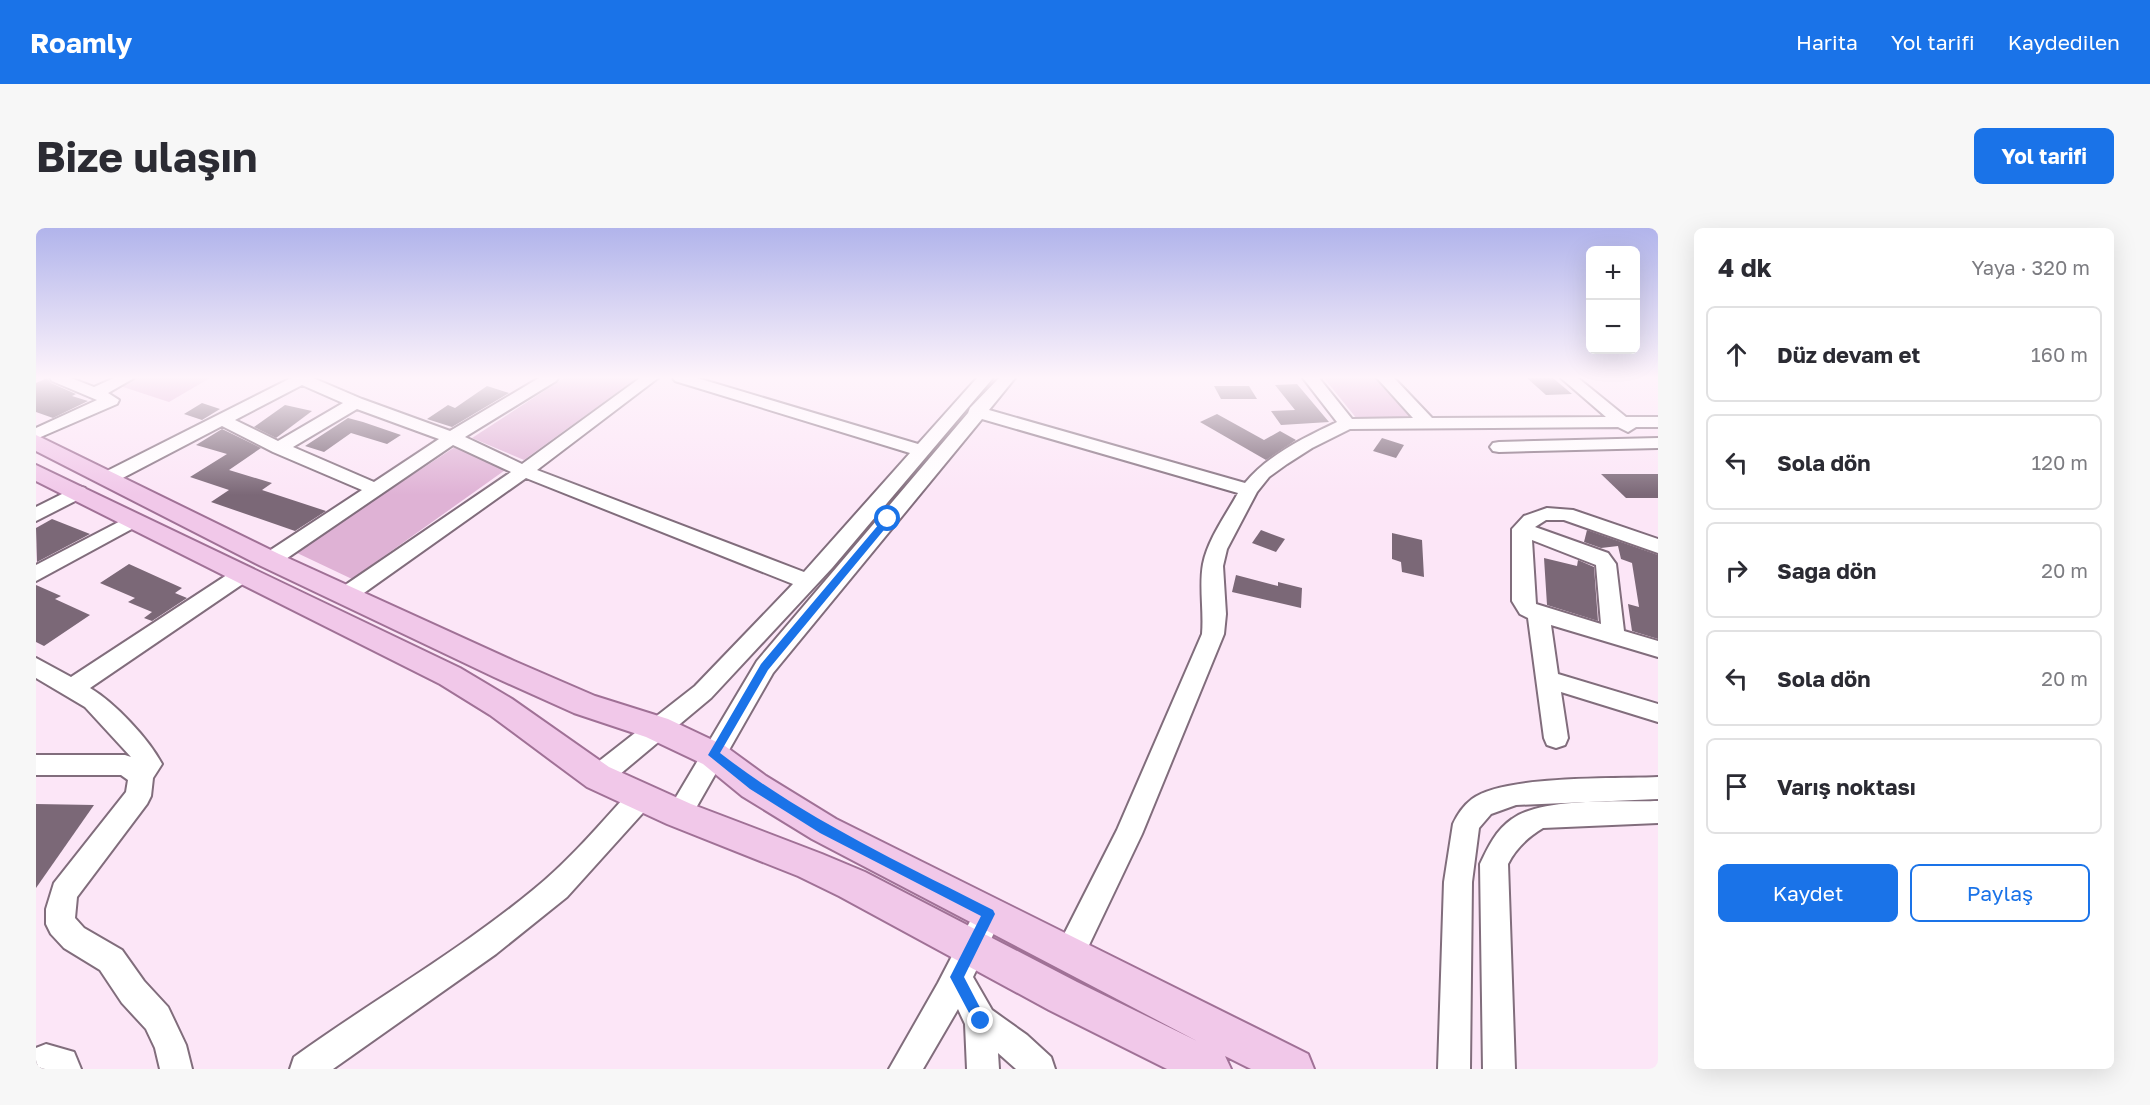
<!DOCTYPE html>
<html lang="tr">
<head>
<meta charset="utf-8">
<style>
  :root { --surface:#fff; --page:#f7f7f7; --text:#2b2b33; --muted:#7c7c81; --line:#e1e1e2; --accent:#1a73e8 }
  body { margin:0; font-family:"Golos Text",sans-serif; background:var(--page); color:var(--text) }
  .controls { position:absolute; right:18px; top:18px; display:grid; overflow:hidden; border-radius:9px; box-shadow:0 6px 24px #0002 }
  .controls button { width:54px; height:54px; display:grid; place-items:center; padding:0; border:0; border-bottom:2px solid var(--line); background:var(--surface); color:var(--text); font:30px sans-serif }
  .stop { position:absolute; width:18px; height:18px; margin:-14px; border:4px solid #1a73e8; border-radius:50%; background:#fff }
  .stop.end { background:#1a73e8; border-color:#fff; box-shadow:0 2px 6px #0008 }
  .list { margin:0; padding:0; list-style:none }
  h2 { display:flex; justify-content:space-between; align-items:center; height:78px; margin:0; padding:0 24px; font-size:26px }
  h2 small { font-size:20px; font-weight:400; color:var(--muted) }
  .list li { display:grid; grid-template-columns:39px 1fr auto; gap:18px; align-items:center; box-sizing:border-box; height:96px; margin:0 12px 12px; padding:0 12px; border:2px solid var(--line); border-radius:9px }
  .list b { display:block; font-size:22px; white-space:nowrap }
  .list em { font-size:20px; font-style:normal; color:var(--muted) }
  .actions { display:flex; gap:12px; padding:18px 24px }
  .actions a { flex:1; padding:14px 0; border:2px solid var(--accent); border-radius:9px; text-align:center; font-size:21px; color:var(--accent) }
  .actions .main { background:var(--accent); color:#fff }
  .icon { flex:none; width:33px; height:33px; fill:none; stroke:currentColor; stroke-width:2; stroke-linecap:round; stroke-linejoin:round }
  .map { position:relative; flex:none; width:1622px; height:841px; overflow:hidden; border-radius:9px }
  header { display:flex; align-items:center; gap:36px; box-sizing:border-box; height:84px; padding:0 30px; background:var(--accent); color:#fff }
  header strong { font-size:28px }
  nav { display:flex; gap:33px; margin-inline-start:auto; font-size:21px }
  .intro { display:flex; align-items:center; justify-content:space-between; box-sizing:border-box; height:144px; padding:0 36px }
  h1 { margin:0; font-size:42px }
  .button { padding:15px 27px; border-radius:9px; background:var(--accent); color:#fff; font-size:21px; font-weight:700 }
  main { display:flex; gap:36px; padding:0 36px }
  aside { flex:1; background:var(--surface); border-radius:9px; box-shadow:0 6px 24px #0002 }
  .map>svg:first-child { display:block }
  .green { fill:#dfb2d5 }
  .building { fill:#7b6877 }
  .lines { fill:none; stroke-linecap:round; stroke-linejoin:round }
  .minor-casing { stroke:#816d7c; stroke-width:4 }
  .major-casing { stroke:#a07196; stroke-width:4 }
  .minor { fill:#fff; fill-rule:evenodd }
  .major { fill:#f1c8e9; fill-rule:evenodd }
  .route { fill:#1a73e8 }
</style>
</head>
<body>
<header>
<strong>Roamly</strong>
<nav><a>Harita</a><a>Yol tarifi</a><a>Kaydedilen</a></nav>
</header>
<div class="intro"><h1>Bize ulaşın</h1><a class="button">Yol tarifi</a></div>
<main>
<div class="map">
<svg width="1622" height="841" viewBox="0 0 1622 841">
  <rect width="100%" height="100%" fill="#fce6f7"/>
  <g class="green">
    <polygon points="93,150 174,150 133,174 81,157"/>
    <polygon points="528,150 601,150 488,232 436,210"/>
    <polygon points="1288,150 1341,150 1377,191 1321,191"/>
    <polygon points="422,217 472,240 316,351 259,324"/>
  </g>
  <g class="building">
    <polygon points="11,150 15,155 40,166 36,168 52,173 17,190 0,184 0,155"/>
    <polygon points="1491,150 1517,150 1536,166 1510,167"/>
    <polygon points="1261,156 1293,194 1245,197 1235,183 1259,182 1239,157"/>
    <polygon points="451,158 473,165 416,199 391,191 412,177 419,180"/>
    <polygon points="1178,158 1213,158 1221,171 1185,171"/>
    <polygon points="166,175 184,181 166,192 148,186"/>
    <polygon points="249,177 276,183 240,210 218,199"/>
    <polygon points="1181,186 1228,212 1244,203 1260,212 1230,232 1164,194"/>
    <polygon points="312,190 327,194 365,207 351,216 315,205 288,224 269,218"/>
    <polygon points="186,201 225,220 193,242 236,255 226,262 290,283 259,303 175,274 193,262 154,249 191,226 160,217"/>
    <polygon points="1346,210 1368,217 1360,230 1337,223"/>
    <polygon points="1565,246 1622,246 1622,270 1590,270"/>
    <polygon points="16,291 54,306 1,334 0,300"/>
    <polygon points="1225,302 1249,311 1240,324 1216,315"/>
    <polygon points="1551,302 1622,327 1622,411 1596,403 1592,376 1603,379 1596,335 1585,331 1582,318 1565,320 1548,314"/>
    <polygon points="1356,305 1386,312 1388,349 1366,344 1365,334 1356,331"/>
    <polygon points="1508,330 1541,338 1542,332 1558,339 1562,393 1511,377"/>
    <polygon points="93,336 146,360 139,365 151,370 116,393 108,390 116,384 92,374 99,370 64,355"/>
    <polygon points="1200,347 1242,358 1242,354 1266,360 1265,380 1196,364"/>
    <polygon points="0,357 25,368 19,371 54,387 8,418 0,414"/>
    <polygon points="0,576 58,577 0,660"/>
  </g>
  <g class="lines">
    <g class="minor-casing">
      <g id="minor">
        <polygon points="14,150 35,150 58,159 78,150 98,150 72,165 83,172 81,176 0,211 0,200 61,172 16,153"/>
        <path d="M255,150H277L326,171L414,203L503,150H522L520,153L429,209L486,236L604,150H622L501,242L768,344L874,225L639,153L637,150H661L882,216L941,150H957L796,340L675,470L571,557L562,560L553,557L549,549L553,541L659,458L757,356L490,250L318,372L310,374L302,372L299,367L302,362L475,244L417,217L241,337L234,339L227,337L224,332L227,327L326,262L237,224L186,198L79,254H65L63,250L65,246ZM266,157L307,175L242,213L199,192ZM321,181L403,211L338,254L257,219Z"/>
        <path d="M963,150H979L953,182L1209,255C1233,226 1268,210 1301,194L1267,150H1283L1316,191L1377,190L1341,150H1358L1396,190L1570,189L1525,150H1542L1590,189H1622V199H1600L1592,204L1582,199L1314,201L1276,220L1251,236L1233,249L1221,264L1191,321L1187,338L1190,386L1188,406L1106,606L1044,736L1033,740L1022,736L1018,726L1081,602L1166,406C1168,383 1163,358 1167,336C1172,311 1190,287 1202,265L946,191L737,445L652,594L643,597L634,594L630,586L721,433L932,185L934,180Z"/>
        <polygon points="1622,210 1622,220 1463,224 1457,223 1454,219 1457,215 1463,214"/>
        <polygon points="42,258 49,260 51,264 49,268 0,293 0,279"/>
        <path d="M1511,280L1537,282L1622,311V325L1528,292H1510L1499,299L1572,325L1580,336L1588,403L1622,413V429L1515,397L1522,446L1622,476V494L1525,464L1532,510L1529,517L1520,520L1511,517L1508,510L1492,390L1484,386L1476,373V301L1488,288ZM1496,312L1560,337L1565,396L1500,376Z"/>
        <polygon points="98,286 105,288 108,292 105,296 0,353 0,337"/>
        <path d="M207,339L214,341L217,346L214,351L54,460C79,475 112,510 126,536L117,550L115,568L111,576L41,669L39,690L48,700L86,722L108,753L132,779L150,817L156,841H124L119,820L110,801L86,775L64,742L28,720L15,706L10,696V681L18,655L90,564L92,552L85,547H0V527H89L95,529L49,479L0,450V430L35,449L200,341Z"/>
        <path d="M1622,549V571L1480,577L1455,586L1443,600L1436,654L1434,841H1402L1408,654L1417,596C1421,587 1428,577 1436,571C1468,547 1579,551 1622,549Z"/>
        <path d="M605,558L614,561L618,569L614,577L531,669L460,726L297,841H254L258,829C337,772 422,724 497,662C534,632 564,596 596,561Z"/>
        <path d="M1622,573V595L1507,600C1492,609 1480,620 1472,636L1479,841H1447L1444,636C1452,619 1460,602 1476,591C1506,569 1584,574 1622,573Z"/>
        <polygon points="953,672 963,676 967,686 937,749 956,782 991,807 1015,829 1019,841 980,841 962,825 963,841 931,841 929,796 922,781 887,841 853,841 902,755 943,676"/>
        <polygon points="10,816 38,824 45,841 0,841 0,820"/>
      </g>
    </g>
    <g class="major-casing">
      <polygon id="major" points="0,207 243,326 478,433 559,468 632,491 689,518 730,548 800,591 1272,826 1278,841 1215,841 1189,828 1195,841 1131,841 1013,782 803,668 762,648 631,596 551,559 454,487 404,456 0,253 0,237 424,440 476,471 573,539 655,576 786,626 829,644 1041,754 1161,813 776,611 706,568 667,536 610,509 538,485 458,449 225,338 0,223"/>
    </g>
    <use href="#minor" class="minor"/>
    <use href="#major" class="major"/>
  </g>
  <linearGradient id="sky" x2="0" y2="1"><stop stop-color="#b1b4eb"/><stop offset="0.56" stop-color="#fef4fb"/><stop offset="1" stop-color="#fef4fb" stop-opacity="0"/></linearGradient>
  <rect width="1622" height="267" fill="url(#sky)"/>
  <path class="route" d="M849,289L857,291L732,442L684,525C768,590 863,634 957,682L959,686L928,749L951,793L949,798L945,800L940,798L914,749L945,688L784,605L714,561L672,527L725,436Z"/>
</svg>
<div class="controls">
<button>+</button>
<button>−</button>
</div>
<div class="stop" style="left:852px;top:291px"></div>
<div class="stop end" style="left:945px;top:793px"></div>
</div>
<aside>
<h2>4 dk<small>Yaya · 320 m</small></h2>
<ul class="list">
<li><svg class="icon" aria-label="ahead" viewBox="0 0 24 24"><path d="M12 20V5M6 11l6-6 6 6"/></svg><div><b>Düz devam et</b></div><em>160 m</em></li>
<li><svg class="icon" aria-label="left" viewBox="0 0 24 24"><path d="M17 20v-9H6M10 6l-5 5 5 5"/></svg><div><b>Sola dön</b></div><em>120 m</em></li>
<li><svg class="icon" aria-label="right" viewBox="0 0 24 24"><path d="M7 20v-9h11M14 6l5 5-5 5"/></svg><div><b>Sağa dön</b></div><em>20 m</em></li>
<li><svg class="icon" aria-label="left" viewBox="0 0 24 24"><path d="M17 20v-9H6M10 6l-5 5 5 5"/></svg><div><b>Sola dön</b></div><em>20 m</em></li>
<li><svg class="icon" aria-label="arrive" viewBox="0 0 24 24"><path d="M6 21V4h12l-3 4 3 4H6"/></svg><div><b>Varış noktası</b></div></li>
</ul>
<div class="actions"><a class="main">Kaydet</a><a>Paylaş</a></div>
</aside>
</main>
</body>
</html>
